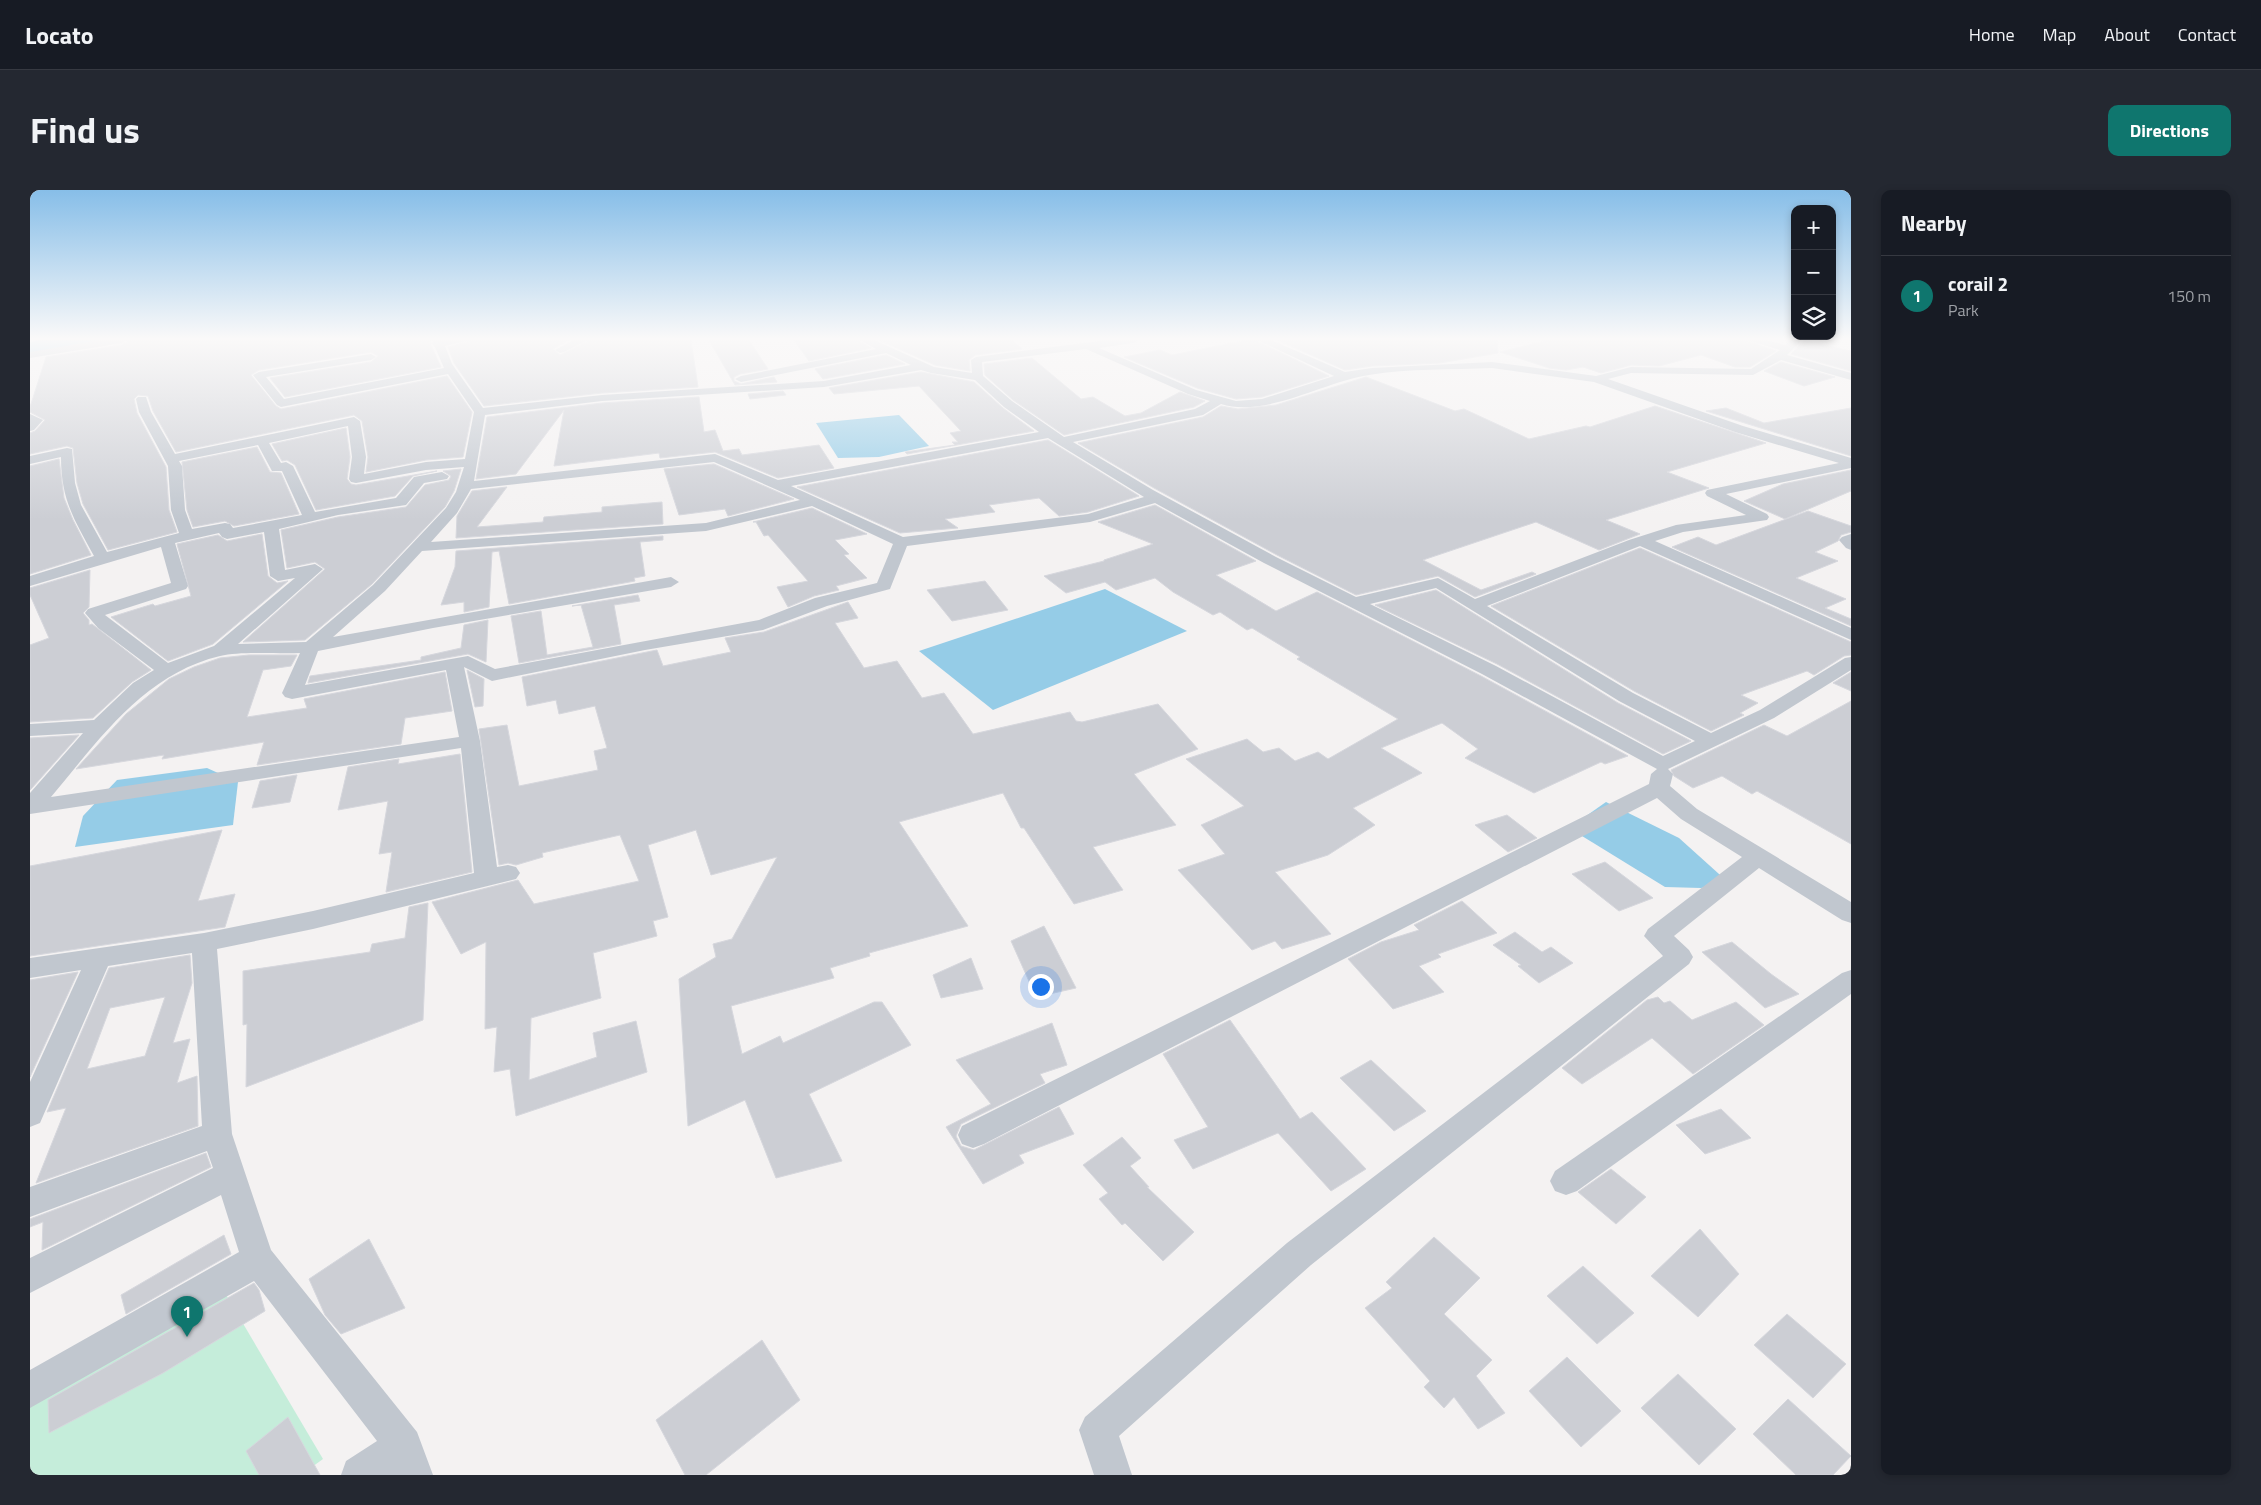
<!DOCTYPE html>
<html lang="en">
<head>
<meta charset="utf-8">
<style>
  :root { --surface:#171b24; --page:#242831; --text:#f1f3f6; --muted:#9ea1a6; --line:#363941; --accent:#0f766e }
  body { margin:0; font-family:"Titillium Web",sans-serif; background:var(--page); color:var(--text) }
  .controls { position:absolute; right:15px; top:15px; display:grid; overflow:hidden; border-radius:10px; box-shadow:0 2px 8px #0003 }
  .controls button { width:45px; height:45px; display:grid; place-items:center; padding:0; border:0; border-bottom:1px solid var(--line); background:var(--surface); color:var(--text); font:25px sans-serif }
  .you { position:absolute; left:1010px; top:796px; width:18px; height:18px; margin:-12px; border:4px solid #fff; border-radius:50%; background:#1a73e8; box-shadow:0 0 0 8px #1a73e833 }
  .badge { display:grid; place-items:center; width:32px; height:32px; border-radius:50%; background:var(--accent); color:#fff; font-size:16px; font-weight:700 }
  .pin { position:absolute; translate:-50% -41px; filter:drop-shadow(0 1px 2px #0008) }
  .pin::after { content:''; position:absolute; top:26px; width:18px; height:15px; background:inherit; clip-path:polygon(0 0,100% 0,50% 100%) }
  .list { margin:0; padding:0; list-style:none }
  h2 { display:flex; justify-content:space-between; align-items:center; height:65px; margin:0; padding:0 20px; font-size:21px }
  h2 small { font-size:16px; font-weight:400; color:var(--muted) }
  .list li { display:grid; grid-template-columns:32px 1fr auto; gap:15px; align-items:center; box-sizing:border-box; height:80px; padding:0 20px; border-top:1px solid var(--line) }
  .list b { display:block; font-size:19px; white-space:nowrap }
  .list p { margin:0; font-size:16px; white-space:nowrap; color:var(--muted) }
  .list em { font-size:16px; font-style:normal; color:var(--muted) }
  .icon { flex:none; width:28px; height:28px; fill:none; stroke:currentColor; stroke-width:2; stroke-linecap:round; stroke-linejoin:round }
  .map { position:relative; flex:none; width:1821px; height:1285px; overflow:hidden; border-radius:10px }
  header { display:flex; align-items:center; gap:30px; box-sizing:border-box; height:70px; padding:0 25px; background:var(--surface); border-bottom:1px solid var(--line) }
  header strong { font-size:24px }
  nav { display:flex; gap:28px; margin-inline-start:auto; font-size:18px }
  .intro { display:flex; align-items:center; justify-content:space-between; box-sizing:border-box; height:120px; padding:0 30px }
  h1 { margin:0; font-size:35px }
  .button { padding:12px 22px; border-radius:10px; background:var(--accent); color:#fff; font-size:18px; font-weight:700 }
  main { display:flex; gap:30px; padding:0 30px }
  aside { flex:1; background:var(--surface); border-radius:10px; box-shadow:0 2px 8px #0003 }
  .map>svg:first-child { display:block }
  .green { fill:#c5edda }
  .water { fill:#95cce7 }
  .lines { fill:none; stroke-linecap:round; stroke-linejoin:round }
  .river { fill:#95cce7; fill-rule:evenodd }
  .building { fill:#ccced4; stroke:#d6d7dd; fill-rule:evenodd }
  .street { fill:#c1c7cf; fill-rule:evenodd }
</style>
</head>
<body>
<header>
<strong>Locato</strong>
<nav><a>Home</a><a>Map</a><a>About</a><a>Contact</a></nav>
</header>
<div class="intro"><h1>Find us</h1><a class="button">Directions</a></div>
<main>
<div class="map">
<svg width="1821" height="1285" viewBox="0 0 1821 1285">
  <rect width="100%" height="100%" fill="#f4f2f2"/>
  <polygon class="green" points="189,1093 293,1269 271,1285 0,1285 0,1200"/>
  <g class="water">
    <polygon points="869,225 899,256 849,267 808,268 786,233"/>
    <polygon points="1075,399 1157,441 963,520 889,461"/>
    <polygon points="177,578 208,592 203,635 45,657 53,626 87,590"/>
    <polygon points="1576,612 1649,648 1699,693 1671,698 1635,697 1539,638"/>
  </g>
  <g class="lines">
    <polygon class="river" points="11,150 73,150 70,155 62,157 0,166 0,152"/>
  </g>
  <g class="building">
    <polygon points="99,150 401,150 401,155 411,177 255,207 240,188 341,172 348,166 341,162 229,180 221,185 246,216 251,219 417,186 442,222 433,267 396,270 336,282 338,267 332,231 324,225 146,262 123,221 118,206 108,205 104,209 107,223 136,277 139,320 147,342 78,360 53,314 47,293 43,258 37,256 0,264 0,243 5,241 15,230 0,222 0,217 16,167 92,155"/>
    <polygon points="443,150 539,150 523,159 530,165 560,150 661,150 668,197 572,203 454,216 424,173 418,157"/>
    <polygon points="679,150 719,150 738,179 710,184 704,187 704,191 711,194 744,187 747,192 705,195"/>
    <polygon points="764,150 828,150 841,158 779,171"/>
    <polygon points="849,150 982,150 992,159 945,165 939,170 940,181 905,175"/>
    <polygon points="1217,150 1225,150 1299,186 1232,207 1206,209 1167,198 1094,167 1130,160 1142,165"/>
    <polygon points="1247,150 1467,150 1468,163 1410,173 1342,176 1315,180"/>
    <polygon points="1518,150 1715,150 1746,161 1720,177 1705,177 1671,165 1629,176 1601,175 1571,183 1553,177 1536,180 1519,178 1470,162"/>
    <polygon points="1774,150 1821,161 1821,181 1761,164"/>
    <polygon points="856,165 875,174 793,189 785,179"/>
    <polygon points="1002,168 1051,209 1063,207 1095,226 1111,223 1150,202 1175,211 1164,217 1034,245 983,210 955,185 954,174"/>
    <polygon points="1751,172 1805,187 1774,196 1734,181"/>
    <polygon points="891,182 944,192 973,218 1004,241 877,264 875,262 925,255 922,252 928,252 920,243 931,241 889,196 804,204 799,198"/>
    <polygon points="1336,187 1425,221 1434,219 1499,249 1556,236 1560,237 1625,216 1736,253 1637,282 1679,298 1576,330 1610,344 1569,360 1506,332 1393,370 1451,400 1502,382 1506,384 1445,407 1408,386 1326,405 1247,365 1124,298 1048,253 1173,227 1191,216 1208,219 1246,215"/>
    <polygon points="753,201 756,205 720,209 718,204"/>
    <polygon points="669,207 674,242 685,240 693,261 709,259 712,265 789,255 804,278 748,288 685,262 630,268 629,263 524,276 534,220 486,284 446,289 457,227 572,213"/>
    <polygon points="1696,218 1734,233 1821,218 1821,266 1676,221"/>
    <polygon points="316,238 320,267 317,289 321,294 326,295 407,281 383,286 365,306 286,320 265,275 257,270 252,271 242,254"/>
    <polygon points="1018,250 1109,306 1058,322 1029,326 1009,308 959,315 965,322 915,329 928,338 870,343 767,297"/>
    <polygon points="227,257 240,282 251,283 269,324 204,336 195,331 163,337 157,320 152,272"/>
    <polygon points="29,269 34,308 43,330 61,365 0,384 0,276"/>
    <polygon points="684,274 764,309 698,326 695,319 649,325 634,279"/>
    <polygon points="431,279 424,301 415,317 342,394 275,450 213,452 295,379 285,372 257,378 251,340 308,327 376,317 395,295 419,290 421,286 413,281"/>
    <polygon points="1821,280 1821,301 1755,329 1714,311 1753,294"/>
    <polygon points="477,297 447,337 513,332 514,327 572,322 572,317 632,312 633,334 426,348 427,326 442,301"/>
    <polygon points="1125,315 1226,371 1186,385 1246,421 1287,402 1451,486 1598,566 1575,574 1571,572 1504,603 1435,568 1448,559 1412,533 1351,558 1392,583 1323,618 1345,635 1298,665 1245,682 1301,744 1252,759 1245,751 1222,760 1148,680 1195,664 1171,635 1214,616 1156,569 1217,549 1233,562 1249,558 1265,571 1288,562 1298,569 1368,529 1267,469 1270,467 1222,438 1217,440 1190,422 1183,425 1143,402 1125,388 1086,400 1075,392 1036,403 1014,386 1074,371 1074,370 1123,354 1068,332"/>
    <polygon points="782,318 837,344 805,350 819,364 814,365 837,388 806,396 809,400 784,406 758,417 747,397 778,391 738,345 734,346 726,332 723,332"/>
    <polygon points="1778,321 1821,336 1821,342 1811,345 1808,351 1785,362 1808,371 1766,388 1816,409 1795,418 1821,429 1821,436 1642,357 1668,347 1686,355"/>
    <polygon points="232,344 238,386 247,393 258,391 183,454 138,471 81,427 123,414 125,416 161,406 147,354 188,345 197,351"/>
    <polygon points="633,346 633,350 610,352 615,386 604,388 605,391 479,414 469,361 462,362 459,417 434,422 434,412 411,415 425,377 426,361"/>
    <polygon points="1610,358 1821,452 1821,465 1814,466 1784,485 1777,481 1711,505 1728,513 1710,523 1714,525 1681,541 1604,501 1461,416"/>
    <polygon points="60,380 59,417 53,423 59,430 59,435 62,434 121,480 102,492 63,528 0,532 0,455 19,448 0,405 0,398"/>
    <polygon points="955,391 978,420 922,431 897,400"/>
    <polygon points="1406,400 1588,513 1661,551 1633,564 1467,474 1345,415"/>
    <polygon points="608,405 610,411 584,415 591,454 489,473 481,426 511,421 517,465 563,457 551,415 542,416"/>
    <polygon points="818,412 828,428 805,433 834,478 867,471 892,508 914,503 943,544 1040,522 1046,531 1052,532 1128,514 1168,559 1104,584 1146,635 1063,657 1093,700 1044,714 994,638 991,638 973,603 869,632 938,736 839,763 840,766 800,778 804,788 701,816 712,864 750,846 753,853 844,812 852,812 881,855 779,904 812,971 746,988 715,910 658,936 649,789 686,767 683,754 702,749 747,667 681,685 666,640 618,655 638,727 623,731 627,746 563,763 571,808 501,828 499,890 567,867 563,843 606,831 617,882 486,926 480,879 464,882 467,837 455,839 456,752 431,764 402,712 488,690 504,714 609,691 590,645 512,663 513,667 486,675 478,673 469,675 449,539 477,535 489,596 568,580 564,561 577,558 565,516 529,524 526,510 497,516 492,487 627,460 633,476 701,462 695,448 734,442"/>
    <polygon points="458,430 456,472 438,464 278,493 280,486 391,470 391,467 431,458 434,435"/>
    <polygon points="219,465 267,465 261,476 233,480 217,527 277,518 274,509 415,482 422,521 375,528 371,554 227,575 234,552 132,569 134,565 46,579 96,524 139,489 164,477 190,468"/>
    <polygon points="437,480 454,489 453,516 445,517"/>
    <polygon points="1821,482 1821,501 1803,493"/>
    <polygon points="1821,511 1821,654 1727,601 1722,604 1692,586 1663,598 1644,586 1641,580 1734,535 1757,546"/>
    <polygon points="49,545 2,598 0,600 0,548"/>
    <polygon points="430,564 442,682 356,702 362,662 349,664 358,611 308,620 318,577 369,569 368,574"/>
    <polygon points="267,585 260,612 222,618 230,591"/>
    <polygon points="1477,625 1507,648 1478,662 1445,635"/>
    <polygon points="192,640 168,711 205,704 195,737 0,766 0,676"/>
    <polygon points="1575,672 1623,708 1589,721 1542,684"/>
    <polygon points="1432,711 1467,743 1408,764 1411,767 1389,776 1414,802 1363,819 1318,769 1351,752 1389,740 1384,735"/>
    <polygon points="398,713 393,830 216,897 217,834 213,835 213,781 340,762 342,754 375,748 379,717"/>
    <polygon points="1014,736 1046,798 1006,807 981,751"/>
    <polygon points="1485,742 1512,762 1521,757 1543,773 1509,793 1488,776 1491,775 1463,755"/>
    <polygon points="1702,752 1741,784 1769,804 1735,818 1672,762"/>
    <path d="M160,765L162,793L143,853L160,849L147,893L167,886L168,936L6,993L36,918L17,922L79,778ZM135,807L115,866L57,879L80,818Z"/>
    <polygon points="941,768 953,799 911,808 903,785"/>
    <polygon points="48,782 0,887 0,790"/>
    <polygon points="1628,807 1634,813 1640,811 1662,830 1706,812 1734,835 1663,884 1622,848 1552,894 1532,878 1617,810"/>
    <polygon points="1200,830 1270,929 1282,922 1336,979 1301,1001 1248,943 1163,979 1144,950 1178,937 1133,864"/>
    <polygon points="1022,833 1037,875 1010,884 1015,893 931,934 926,946 931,956 944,960 1029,917 1044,944 989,965 994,973 953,994 916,937 961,914 926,870"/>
    <polygon points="1341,870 1396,921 1364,941 1310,888"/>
    <polygon points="1691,919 1721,948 1675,964 1646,935"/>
    <polygon points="1092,947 1111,968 1100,976 1119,997 1117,997 1164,1042 1133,1071 1095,1033 1092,1035 1069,1009 1078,1003 1053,975"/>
    <polygon points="176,963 181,977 12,1060 13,1032 0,1037 0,1029"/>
    <polygon points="1581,979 1616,1007 1586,1034 1548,1002"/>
    <polygon points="1670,1039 1709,1084 1668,1127 1621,1086"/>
    <polygon points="194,1045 201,1064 96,1124 91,1105"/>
    <polygon points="1404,1047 1450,1088 1414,1124 1462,1170 1446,1186 1475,1223 1448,1239 1424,1207 1414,1218 1394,1197 1400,1191 1335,1118 1362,1098 1356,1092"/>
    <polygon points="339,1049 375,1118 311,1144 295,1125 279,1089"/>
    <polygon points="1553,1076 1604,1123 1567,1154 1517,1106"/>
    <polygon points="224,1093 229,1100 235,1121 133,1183 19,1243 18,1210"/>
    <polygon points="1757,1124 1816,1174 1783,1208 1724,1155"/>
    <polygon points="732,1150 770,1210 676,1285 655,1285 626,1230"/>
    <polygon points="1537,1167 1591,1221 1551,1257 1499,1201"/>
    <polygon points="1648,1184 1706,1239 1669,1275 1611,1218"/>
    <polygon points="1758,1209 1821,1266 1803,1285 1766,1285 1723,1244"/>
    <polygon points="258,1227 290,1285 229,1285 216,1261"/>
  </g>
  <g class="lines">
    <g class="street">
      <polygon points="71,150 97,150 92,153 0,168 0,162"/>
      <path d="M403,150H441L415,156L422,174L453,218L572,205L794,191L881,175L856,163L711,192L705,189L711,186L846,159L830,150H844L904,177L942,183L941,170L946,167L1077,150H1108L1103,153L1069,158L1166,200L1206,211L1232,209L1304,186L1227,150H1241L1315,182L1342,178L1462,172L1566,186L1601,177L1721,179L1750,160L1717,150H1735L1755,155L1761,150H1772L1757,165L1821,183V190L1751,170L1723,185L1601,183L1578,189L1713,236L1821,268V278L1696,304L1737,324L1739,327L1737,330L1653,342L1625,351L1821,438V450L1610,356L1457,416L1603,503L1681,543L1730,520L1815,468L1821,467V480L1744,528L1638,579L1643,584L1640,596L1667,619L1821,712V733L1812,730L1729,678L1644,746L1659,760L1663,767L1659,774L1281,1075L1089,1246L1102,1285H1064L1049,1240L1055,1227L1257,1053L1633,766L1614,746L1618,739L1712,667L1651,629L1627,608L954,954L943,958L932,954L928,945L932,936L1619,594L1621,584L1627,579L1452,484L1234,373L1125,313L1060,332L877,356L860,399L797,416L733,440L615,460L462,491L434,477L450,551L467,677L478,675L486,677L490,683L486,689L283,739L187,759L202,944L241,1060L387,1242L403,1285H311L316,1271L347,1251L224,1091L0,1218V1180L209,1062L191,1005L0,1103V1068L183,978L177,961L0,1027V997L172,936L162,763L78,776L10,933L0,937V892L51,780L0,788V768L174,743L283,721L444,683L431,558L0,624V603L53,543L0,546V534L64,530L103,493L124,480L68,438L55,423L58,419L141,393L131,357L0,396V386L64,366C44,329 31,310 31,267L0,274V266L37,258L42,259L45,293L51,315L77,362L149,343L141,320L138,276L109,222L106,209L108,207H116L121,222L145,264L324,227L330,231L336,267L334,284L396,272L435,269L444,222L418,184L251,217L247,215L223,185L229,182L341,164L346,167L341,170L236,187L254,209L414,178L405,157L402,154ZM1056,159L1158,204L1180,211L1165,219L1034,247L982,211L953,186L952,172ZM1462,178L1564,192L1705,242L1809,273L1677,300L1675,303L1677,306L1716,325L1646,335L1599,350L1445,409L1408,388L1326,407L1246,367L1123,300L1043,252L1173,225L1191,214C1236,228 1293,192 1339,185C1379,178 1422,180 1462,178ZM891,180L901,183L945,190L974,217L1009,242L748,290L685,264L444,291L455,225L572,211L794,197ZM318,236L322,267L319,289L321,292L326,293L396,280L434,277L426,302L416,318L343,395L276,452L208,454L293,379L285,374L255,380L249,339L308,325L376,315L394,293L417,289L419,286L412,282L384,287L366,308L285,322L263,276L256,272L251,273L239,253ZM1018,248L1114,307L1058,324L873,347L761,296ZM228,255L242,281H252L272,325L203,338L200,334L195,333L162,339L155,320L152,276L149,271ZM684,272L770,310L676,333L401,352L427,323L441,299ZM782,316L863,354L847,393L785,408L729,430L465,479L438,466L275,495L288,461L403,438L641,397L649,392L641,387L303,447L355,401L392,361L676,341ZM234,342L240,386L248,391L265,388L184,456L138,473L75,425L156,399L158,396L145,353L189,343L192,347L197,349ZM1406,398L1589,511L1665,551L1633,566L1466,476L1340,414ZM270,463L252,503L255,507L262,509L416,480L429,547L21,607C68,551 114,484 190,466C211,461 247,464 270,463Z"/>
      <polygon points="544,150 558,150 534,162 530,163 525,160"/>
      <polygon points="0,224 13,230 4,240 0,241"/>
      <polygon points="1821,344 1821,360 1816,358 1809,350 1812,347"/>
      <polygon points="1821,780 1821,804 1547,1001 1536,1005 1525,1001 1520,991 1525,981 1812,783"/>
    </g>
  </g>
  <linearGradient id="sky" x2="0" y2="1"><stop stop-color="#87bee8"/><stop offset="0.45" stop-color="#faf9f9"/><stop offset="1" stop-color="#faf9f9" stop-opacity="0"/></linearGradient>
  <rect width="1821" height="330" fill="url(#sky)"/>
</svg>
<div class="controls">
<button>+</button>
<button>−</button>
<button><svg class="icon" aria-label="layers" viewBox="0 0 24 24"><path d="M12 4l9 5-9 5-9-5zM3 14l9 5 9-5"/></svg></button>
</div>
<div class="you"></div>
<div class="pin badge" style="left:157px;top:1147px">1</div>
</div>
<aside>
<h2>Nearby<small></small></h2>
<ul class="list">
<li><span class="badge">1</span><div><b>corail 2</b><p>Park</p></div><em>150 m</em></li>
</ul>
</aside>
</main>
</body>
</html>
